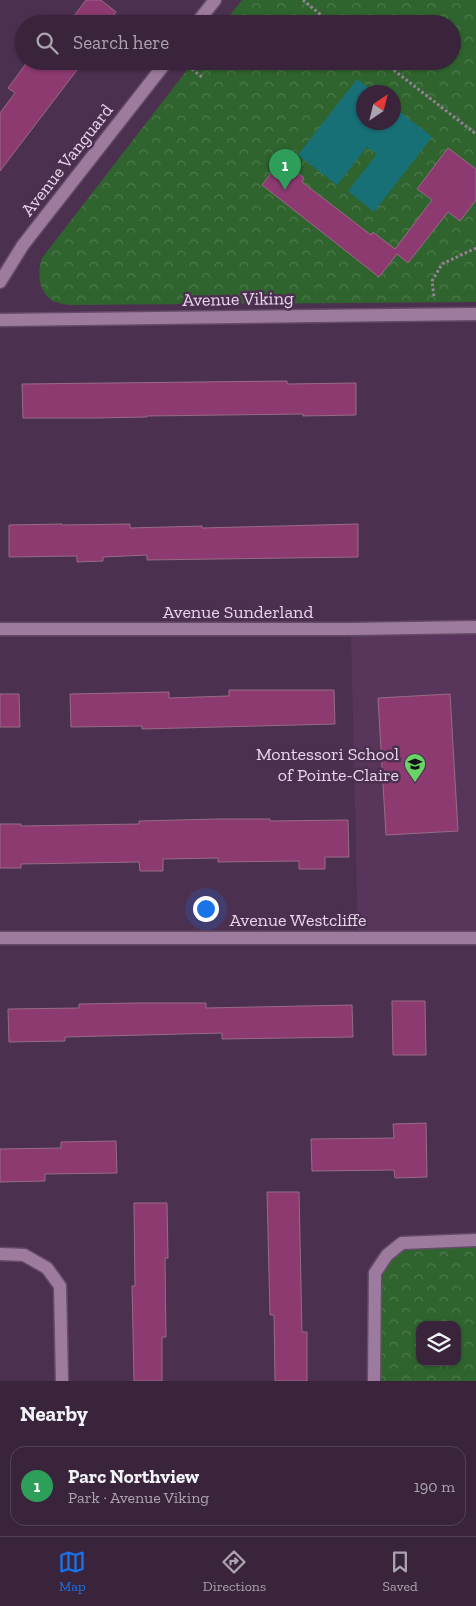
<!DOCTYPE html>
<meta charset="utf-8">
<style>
body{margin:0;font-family:"Zilla Slab",serif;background:#443047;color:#f1f3f6}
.controls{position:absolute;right:15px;bottom:15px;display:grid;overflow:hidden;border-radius:10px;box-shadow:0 1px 4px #0004}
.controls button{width:45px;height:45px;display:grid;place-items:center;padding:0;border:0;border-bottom:1px solid #534156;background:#39243c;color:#f1f3f6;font:25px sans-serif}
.compass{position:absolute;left:356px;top:85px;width:45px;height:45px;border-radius:50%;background:#39243c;box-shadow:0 1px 4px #0004;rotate:35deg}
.you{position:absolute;left:205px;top:908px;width:18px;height:18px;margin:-12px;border:4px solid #fff;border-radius:50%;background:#1a73e8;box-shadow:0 0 0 8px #1a73e833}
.badge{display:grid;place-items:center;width:32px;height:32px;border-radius:50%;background:#1a73e8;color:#fff;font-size:16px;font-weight:700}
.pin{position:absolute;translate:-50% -41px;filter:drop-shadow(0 1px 2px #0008)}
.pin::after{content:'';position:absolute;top:26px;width:18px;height:15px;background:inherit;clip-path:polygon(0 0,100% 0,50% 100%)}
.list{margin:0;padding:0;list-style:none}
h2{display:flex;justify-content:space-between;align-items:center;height:65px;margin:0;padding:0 20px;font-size:21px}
h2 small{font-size:16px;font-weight:400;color:#aba4af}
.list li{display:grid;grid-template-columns:32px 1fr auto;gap:15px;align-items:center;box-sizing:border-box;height:80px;margin:0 10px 10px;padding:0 10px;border:1px solid #534156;border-radius:15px}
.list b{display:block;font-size:19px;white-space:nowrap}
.list p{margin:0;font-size:16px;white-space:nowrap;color:#aba4af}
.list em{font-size:16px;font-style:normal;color:#aba4af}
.icon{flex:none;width:28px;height:28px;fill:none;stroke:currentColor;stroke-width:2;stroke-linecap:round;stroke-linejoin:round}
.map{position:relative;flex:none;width:476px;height:1381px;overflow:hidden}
.search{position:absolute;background:#39243c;box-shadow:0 1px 4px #0004;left:15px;right:15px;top:15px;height:55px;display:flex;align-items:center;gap:12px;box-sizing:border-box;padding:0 18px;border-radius:28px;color:#aba4af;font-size:19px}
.sheet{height:155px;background:#39243c}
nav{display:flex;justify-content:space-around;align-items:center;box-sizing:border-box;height:70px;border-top:1px solid #534156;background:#39243c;font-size:14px;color:#aba4af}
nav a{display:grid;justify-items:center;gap:2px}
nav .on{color:#1a73e8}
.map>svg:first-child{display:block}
.built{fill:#58365c}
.park{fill:url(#park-crowns);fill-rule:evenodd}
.water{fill:#187077}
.building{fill:#8d3a71;stroke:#976c85}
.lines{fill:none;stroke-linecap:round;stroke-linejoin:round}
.street-casing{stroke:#644c68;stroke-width:15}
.path{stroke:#98819b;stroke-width:3;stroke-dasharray:2.5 2.5;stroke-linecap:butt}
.street{stroke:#9c7b9f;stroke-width:12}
.labels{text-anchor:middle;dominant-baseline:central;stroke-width:5;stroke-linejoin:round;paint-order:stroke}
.street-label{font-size:18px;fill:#e8d6ea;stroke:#4c3050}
.poi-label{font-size:18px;fill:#e8d6ea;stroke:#4c3050;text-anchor:end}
</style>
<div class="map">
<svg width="476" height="1381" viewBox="0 0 476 1381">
<defs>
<pattern id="park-crowns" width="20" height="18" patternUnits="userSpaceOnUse" patternTransform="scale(1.25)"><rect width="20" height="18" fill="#30642e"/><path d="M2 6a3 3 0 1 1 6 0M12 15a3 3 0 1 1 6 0" fill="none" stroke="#4e794c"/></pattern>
</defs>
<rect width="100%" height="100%" fill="#4c3050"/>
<!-- built -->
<polygon class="built" points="476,627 476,937 358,937 351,629"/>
<!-- park -->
<g class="park">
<path d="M242,0H476V302L69,305C64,304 58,303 53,301C38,291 37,273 42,258L194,61H452V24H223ZM364,92H394V122H364Z"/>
<path d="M476,1240V1381H374L375,1273L402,1243ZM420,1325H457V1362H420Z"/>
</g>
<!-- water -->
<polygon class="water" points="357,79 374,92 364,92 364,122 394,122 394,107 432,137 374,212 348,191 377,154 367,147 337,185 298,155"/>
<!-- building -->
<g class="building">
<polygon points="86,0 101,0 116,12 107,24 68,24"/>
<polygon points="28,61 66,61 77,70 0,171 0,113 15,93 8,88"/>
<polygon points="448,148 476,169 476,200 460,221 448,212 408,263 397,254 379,277 262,185 281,160 304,178 302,182 371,235 373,232 395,249 432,200 417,189"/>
<polygon points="287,381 287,384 356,383 356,415 303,416 303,414 147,416 147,417 95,418 23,418 22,384"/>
<polygon points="62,524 62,525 130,524 130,528 202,526 202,528 358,524 358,557 147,560 147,555 103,557 103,561 77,562 77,556 9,557 9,525"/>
<polygon points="229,690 334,690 335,724 142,729 142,726 71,727 70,694 169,692 169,698 229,696"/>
<polygon points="0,694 19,694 20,727 0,727"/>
<polygon points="450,694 458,831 386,835 378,698"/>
<polygon points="217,819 270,819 270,821 348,820 349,857 325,857 325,869 299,869 299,861 218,862 218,858 163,859 163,871 140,871 139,862 21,864 21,868 0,868 0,824 21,824 21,826 139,824 139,821"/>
<polygon points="392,1001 425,1001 426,1055 393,1055"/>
<polygon points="135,1003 206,1003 206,1008 352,1005 353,1037 222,1039 222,1033 65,1037 65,1041 9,1042 8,1009 79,1008 79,1004"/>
<polygon points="426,1123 427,1177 395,1178 394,1170 312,1171 311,1139 394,1138 393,1124"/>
<polygon points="116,1141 117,1173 45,1174 45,1181 0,1182 0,1149 61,1148 61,1142"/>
<polygon points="267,1192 299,1192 302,1332 307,1332 307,1381 275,1381 274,1315 270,1315"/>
<polygon points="134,1203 167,1203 168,1258 165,1258 166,1337 162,1337 162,1381 134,1381 132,1286 135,1286"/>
</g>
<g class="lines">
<!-- street casing -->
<g class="street-casing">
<g id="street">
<polyline points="196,24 215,0"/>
<polyline points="0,282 23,245 167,61"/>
<polyline points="0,320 476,314"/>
<polyline points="0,629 351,629 476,627"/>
<polyline points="0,938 476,938"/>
<polyline points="0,1254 24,1255 47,1268 60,1286 62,1381"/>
<polyline points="374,1381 375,1273 387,1255 402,1243 476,1240"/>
</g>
</g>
<!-- path -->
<g class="path">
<polyline points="303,0 332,24"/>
<polyline points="382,61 476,134"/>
<polyline points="188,66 203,78"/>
<polyline points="434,296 432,281 442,264 476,248"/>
</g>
<!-- street -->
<use href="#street" class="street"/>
</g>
<!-- icons -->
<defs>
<g id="school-pin" transform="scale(1.125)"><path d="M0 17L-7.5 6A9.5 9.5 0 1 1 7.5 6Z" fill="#68d465" stroke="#4c3050"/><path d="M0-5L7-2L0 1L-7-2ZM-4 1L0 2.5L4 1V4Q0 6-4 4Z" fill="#111"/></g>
</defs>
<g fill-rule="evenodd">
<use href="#school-pin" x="415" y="764"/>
</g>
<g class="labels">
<!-- street labels -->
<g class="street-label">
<text transform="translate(67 160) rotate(-52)">Avenue Vanguard</text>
<text transform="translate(238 299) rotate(-1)">Avenue Viking</text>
<text x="238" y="612">Avenue Sunderland</text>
<text x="298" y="920">Avenue Westcliffe</text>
</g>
<!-- poi labels -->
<g class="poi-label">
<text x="399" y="754">Montessori School<tspan x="399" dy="21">of Pointe-Claire</tspan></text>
</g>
</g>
</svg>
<div class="controls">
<button><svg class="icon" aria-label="layers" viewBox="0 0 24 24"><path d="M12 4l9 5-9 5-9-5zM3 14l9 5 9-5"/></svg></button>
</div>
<svg class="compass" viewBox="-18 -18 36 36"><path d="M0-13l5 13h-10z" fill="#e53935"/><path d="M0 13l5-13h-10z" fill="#aba4af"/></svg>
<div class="you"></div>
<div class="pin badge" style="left:285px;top:190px;background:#2e9e5b">1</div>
<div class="search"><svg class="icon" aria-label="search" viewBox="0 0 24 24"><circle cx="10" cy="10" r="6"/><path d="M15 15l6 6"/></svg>Search here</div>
</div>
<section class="sheet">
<h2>Nearby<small></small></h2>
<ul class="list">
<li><span class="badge" style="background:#2e9e5b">1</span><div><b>Parc Northview</b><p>Park · Avenue Viking</p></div><em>190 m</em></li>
</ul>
</section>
<nav>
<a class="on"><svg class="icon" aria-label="map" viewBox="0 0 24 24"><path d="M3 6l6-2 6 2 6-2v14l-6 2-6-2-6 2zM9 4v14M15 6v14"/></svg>Map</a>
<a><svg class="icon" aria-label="directions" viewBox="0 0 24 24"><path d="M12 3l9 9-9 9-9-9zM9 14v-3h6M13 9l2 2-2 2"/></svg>Directions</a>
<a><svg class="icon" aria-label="saved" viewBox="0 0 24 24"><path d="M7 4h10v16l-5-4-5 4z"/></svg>Saved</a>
</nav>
